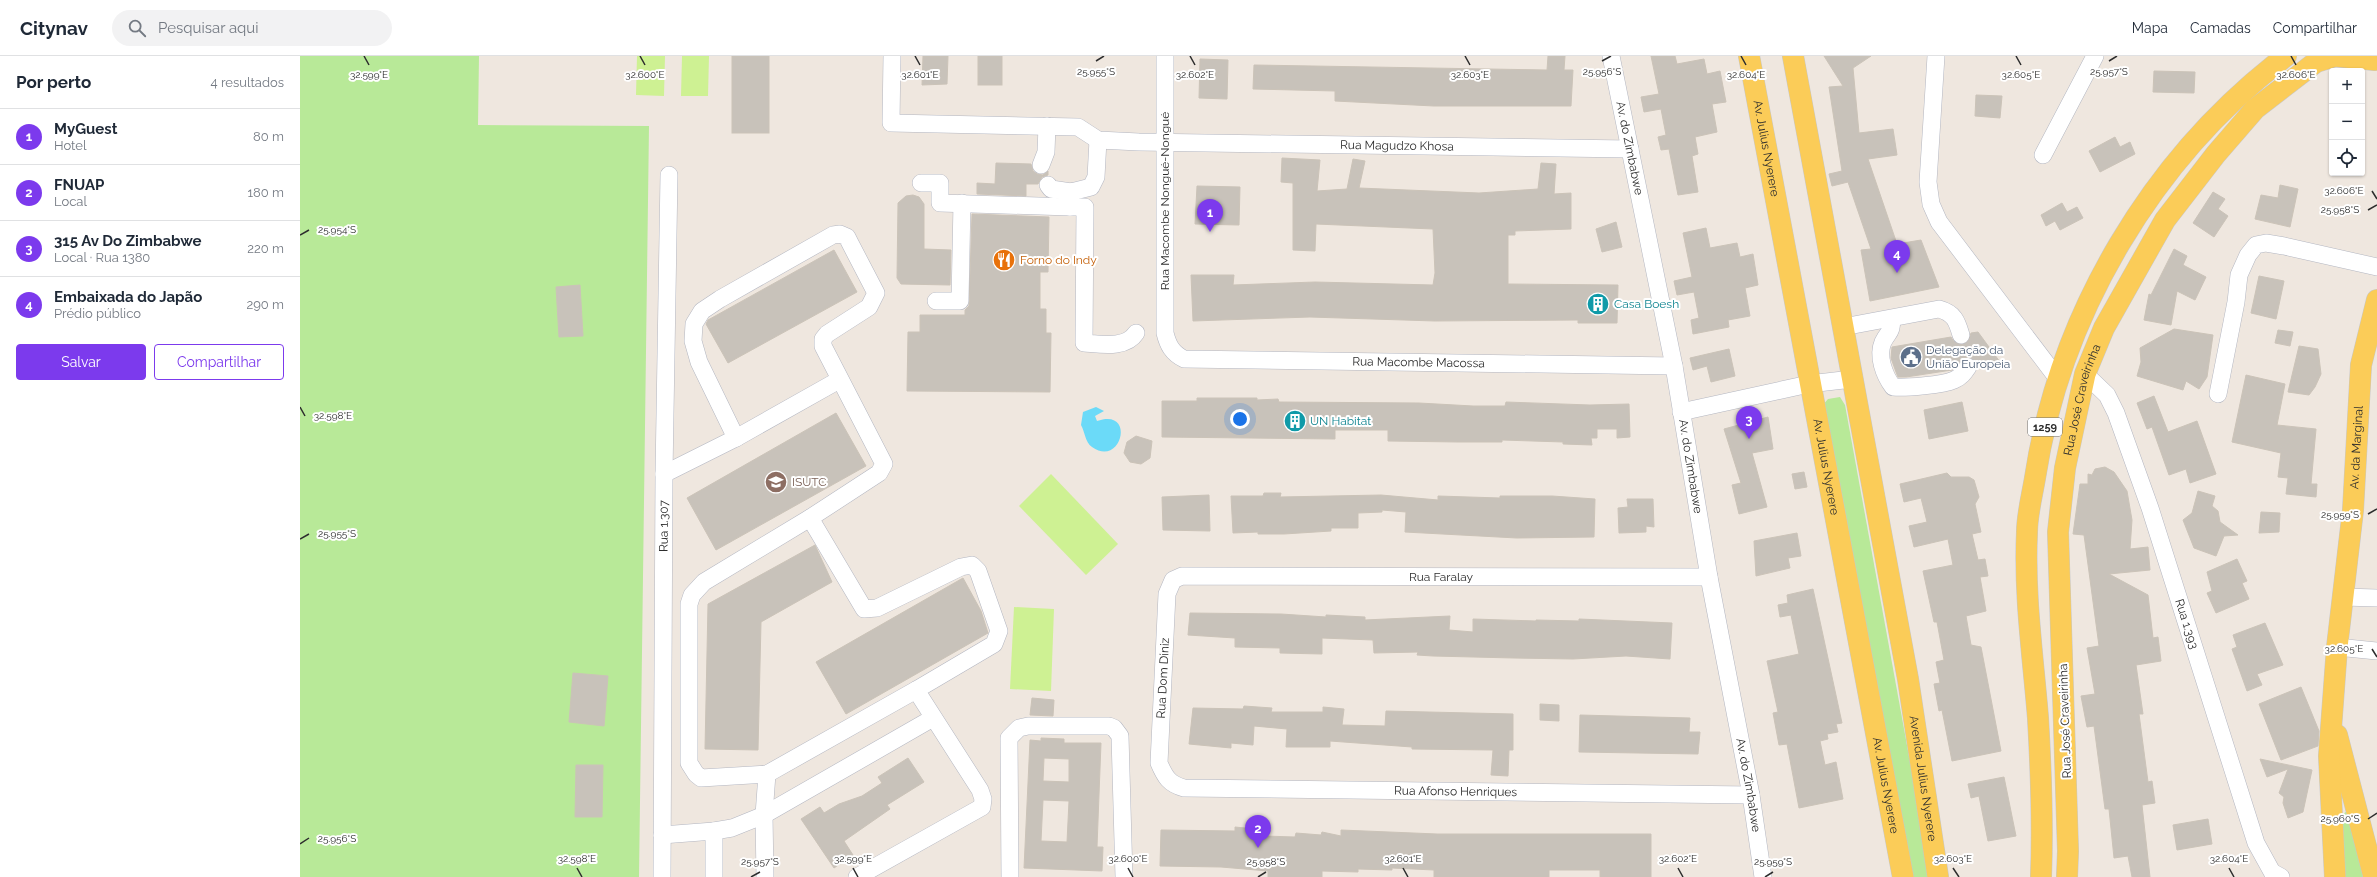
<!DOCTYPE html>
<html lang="pt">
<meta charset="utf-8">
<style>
body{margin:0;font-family:Raleway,sans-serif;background:#f2f2f3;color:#1f2937}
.controls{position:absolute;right:12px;top:12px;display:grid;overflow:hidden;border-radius:4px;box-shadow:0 1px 3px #0004}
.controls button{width:36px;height:36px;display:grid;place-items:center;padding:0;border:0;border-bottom:1px solid #e0e1e3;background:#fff;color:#1f2937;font:20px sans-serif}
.you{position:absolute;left:940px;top:363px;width:14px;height:14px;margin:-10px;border:3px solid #fff;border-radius:50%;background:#1a73e8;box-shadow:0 0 0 6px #1a73e833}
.badge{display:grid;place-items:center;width:26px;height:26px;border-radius:50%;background:#7c3aed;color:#fff;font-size:13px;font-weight:700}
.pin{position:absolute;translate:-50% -33px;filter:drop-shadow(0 1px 2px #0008)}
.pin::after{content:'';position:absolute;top:21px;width:14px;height:12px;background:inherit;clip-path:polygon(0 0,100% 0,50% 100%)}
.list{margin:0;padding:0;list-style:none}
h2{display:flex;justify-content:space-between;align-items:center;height:52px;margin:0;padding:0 16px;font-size:17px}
h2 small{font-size:13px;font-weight:400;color:#747a83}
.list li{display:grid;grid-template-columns:26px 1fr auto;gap:12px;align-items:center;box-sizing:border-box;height:56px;padding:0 16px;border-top:1px solid #e0e1e3}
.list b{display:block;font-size:15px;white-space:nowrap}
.list p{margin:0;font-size:13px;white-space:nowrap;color:#747a83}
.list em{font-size:13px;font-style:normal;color:#747a83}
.actions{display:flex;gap:8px;padding:12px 16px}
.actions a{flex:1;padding:9px 0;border:1px solid #7c3aed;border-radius:4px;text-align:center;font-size:14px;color:#7c3aed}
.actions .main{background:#7c3aed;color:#fff}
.icon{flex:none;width:22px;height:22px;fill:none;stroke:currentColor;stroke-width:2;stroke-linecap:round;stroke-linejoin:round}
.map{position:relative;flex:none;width:2077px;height:821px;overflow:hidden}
header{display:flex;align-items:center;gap:24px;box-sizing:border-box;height:56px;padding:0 20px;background:#fff;border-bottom:1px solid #e0e1e3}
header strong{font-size:19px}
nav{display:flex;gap:22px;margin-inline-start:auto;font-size:14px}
.search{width:280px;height:36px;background:#f2f2f3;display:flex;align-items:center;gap:10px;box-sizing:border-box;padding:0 14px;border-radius:22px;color:#747a83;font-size:15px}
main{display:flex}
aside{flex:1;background:#fff}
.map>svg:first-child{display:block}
.green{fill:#b8e998}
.pitch{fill:#cef193}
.water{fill:#6bdaf8}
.building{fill:#c8c2ba;stroke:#cbc3b8;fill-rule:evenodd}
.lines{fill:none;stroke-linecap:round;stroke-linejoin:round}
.minor-tunnel{stroke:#c8c2bb;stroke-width:17;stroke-dasharray:17 8;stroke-linecap:butt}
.minor-casing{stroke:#b3b6c1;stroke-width:18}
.major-casing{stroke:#c8c8c8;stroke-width:22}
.minor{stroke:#fff;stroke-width:17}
.major{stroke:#fbcc58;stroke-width:21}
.ticks{fill:none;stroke:#2d2d2d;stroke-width:1.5}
.labels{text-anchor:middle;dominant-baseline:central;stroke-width:4;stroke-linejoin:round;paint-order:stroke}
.shield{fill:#fff;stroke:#6c6c6c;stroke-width:1}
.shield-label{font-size:11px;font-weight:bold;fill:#2d2d2d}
.street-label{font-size:12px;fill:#2d2d2d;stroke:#fff}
.food-label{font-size:12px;fill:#c56008;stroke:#fff;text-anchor:start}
.culture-label{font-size:12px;fill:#0d838f;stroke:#fff;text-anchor:start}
.service-label{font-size:12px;fill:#4e5e75;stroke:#fff;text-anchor:start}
.education-label{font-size:12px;fill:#785e54;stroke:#fff;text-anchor:start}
.ticks-label{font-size:10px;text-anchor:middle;fill:#2d2d2d;stroke:#fff;stroke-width:4;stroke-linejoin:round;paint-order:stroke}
</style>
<header>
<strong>Citynav</strong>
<div class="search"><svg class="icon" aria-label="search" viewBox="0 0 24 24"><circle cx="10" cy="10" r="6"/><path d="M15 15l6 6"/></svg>Pesquisar aqui</div>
<nav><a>Mapa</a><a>Camadas</a><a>Compartilhar</a></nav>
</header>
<main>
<aside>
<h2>Por perto<small>4 resultados</small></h2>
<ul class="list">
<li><span class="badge">1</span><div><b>MyGuest</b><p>Hotel</p></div><em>80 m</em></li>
<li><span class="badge">2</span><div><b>FNUAP</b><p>Local</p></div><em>180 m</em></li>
<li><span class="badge">3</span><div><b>315 Av Do Zimbabwe</b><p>Local · Rua 1380</p></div><em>220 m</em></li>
<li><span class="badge">4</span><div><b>Embaixada do Japão</b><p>Prédio público</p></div><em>290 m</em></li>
</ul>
<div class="actions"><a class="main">Salvar</a><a>Compartilhar</a></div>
</aside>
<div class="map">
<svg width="2077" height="821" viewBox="0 0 2077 821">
<rect width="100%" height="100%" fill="#efe7df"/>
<!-- green -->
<g class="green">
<polygon points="0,0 179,0 178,69 349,70 339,821 0,821"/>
<polygon points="1540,341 1545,349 1631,821 1612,821 1522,350 1528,343"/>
<polygon points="2047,755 2049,758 2063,821 2044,821 2042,759"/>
</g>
<!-- pitch -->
<g class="pitch">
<polygon points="337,0 365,0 364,40 336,39"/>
<polygon points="382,0 409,0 408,40 381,40"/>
<polygon points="751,418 818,488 786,519 719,450"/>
<polygon points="714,551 754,553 751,635 710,633"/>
</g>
<!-- water -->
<path class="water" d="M796,351L804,355L795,360L797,365C836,351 822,412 792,391C785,386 785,376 781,369L783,356Z"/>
<!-- building -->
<g class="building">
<rect x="432" y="0" width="37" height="77"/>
<polygon points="623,0 648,0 647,28 622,29"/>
<rect x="678" y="0" width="24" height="29"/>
<polygon points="1248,0 1265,0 1264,14 1273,14 1271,50 1134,50 1035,45 1035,35 953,33 954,9 1247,14"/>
<polygon points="1351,0 1375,0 1377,8 1404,3 1407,18 1420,15 1426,46 1412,48 1417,76 1395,81 1398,98 1392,100 1398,136 1378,139 1369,93 1361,94 1358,81 1366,79 1361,53 1344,56 1341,41 1359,38"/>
<polygon points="1524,0 1571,0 1553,12 1559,77 1593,73 1597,99 1568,103 1597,188 1621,184 1639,231 1570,245 1561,194 1571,193 1548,126 1532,130 1529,118 1542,115 1529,31 1543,30"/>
<polygon points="900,3 928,4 927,43 899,42"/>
<polygon points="1854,15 1895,16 1894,37 1853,36"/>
<polygon points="1676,39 1702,40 1700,62 1675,60"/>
<polygon points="1815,81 1820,91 1830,86 1835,98 1800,116 1789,95"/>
<polygon points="982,102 1020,104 1017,135 1047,133 1053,103 1065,105 1059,132 1179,137 1238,133 1241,107 1256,108 1254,138 1271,137 1271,173 1215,175 1215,179 1208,179 1208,228 1318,229 1317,267 1278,267 1278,264 1135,265 1010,261 893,265 891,219 934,219 933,229 1015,226 1133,229 1135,217 1133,173 1016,168 1015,195 993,194 993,127 981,126"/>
<polygon points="696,107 731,108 733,115 737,118 743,119 748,115 748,119 742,121 738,128 726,128 726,140 677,138 677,127 695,128"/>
<polygon points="1980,129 1998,133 1990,171 1955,163 1961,139 1978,142"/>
<polygon points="897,130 940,131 939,169 895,168"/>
<polygon points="1913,136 1925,143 1918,153 1928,160 1914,181 1893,167"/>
<polygon points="613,139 619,141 624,148 624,193 651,194 650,229 601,228 597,222 598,147 606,140"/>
<polygon points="1762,147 1767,156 1777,151 1783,162 1760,174 1755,165 1746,170 1741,159"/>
<polygon points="672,158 749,161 748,216 740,216 740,253 746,253 746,277 751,277 750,336 607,335 608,276 620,276 620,259 665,259 665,254 669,250"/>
<polygon points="1316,166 1322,191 1302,196 1296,173"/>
<polygon points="1406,172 1410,192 1437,187 1440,201 1453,198 1458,229 1445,232 1450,260 1428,264 1429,271 1393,278 1391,264 1399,262 1394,236 1377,239 1374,225 1392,221 1383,177"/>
<polygon points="1874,193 1887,200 1883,209 1906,221 1895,244 1877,235 1871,269 1844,264 1849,238 1851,239"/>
<polygon points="534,194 557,236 428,307 406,268 408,264"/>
<polygon points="1959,220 1984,225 1976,263 1951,257"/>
<polygon points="280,229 283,280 259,281 256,231"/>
<polygon points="1874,273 1913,279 1907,321 1899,333 1886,325 1883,334 1837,320 1841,306 1840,292"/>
<polygon points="1978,274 1993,276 1990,290 1975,287"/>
<polygon points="1678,276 1700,306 1678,310 1674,303 1668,301 1663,302 1652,314 1606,321 1598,321 1596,316 1591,302 1592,291 1651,281 1654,286 1663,289 1668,286 1671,277"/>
<polygon points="1999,290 2018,293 2021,318 2015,331 2009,339 1988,336"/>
<polygon points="1429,293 1435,320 1411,326 1407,310 1393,314 1390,302"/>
<polygon points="1946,319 1985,328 1977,369 2016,373 2011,428 2017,428 2016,441 1986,438 1988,422 1978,421 1981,397 1932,386"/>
<polygon points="1854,340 1868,376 1897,365 1916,418 1890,427 1886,413 1869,419 1852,371 1847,373 1837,347"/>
<polygon points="897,342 957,342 957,344 978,343 979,346 1119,347 1173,350 1205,350 1206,346 1290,349 1329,348 1330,381 1317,382 1317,373 1297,373 1297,382 1291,382 1292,389 1263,388 1263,386 1202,384 1202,386 1158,386 1088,385 1088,374 1035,374 1035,383 862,381 862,345 897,345"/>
<polygon points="1662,346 1668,375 1629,383 1624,354"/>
<polygon points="536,357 566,410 416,494 387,442"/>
<polygon points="1468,361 1473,393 1452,397 1467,451 1439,458 1432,429 1441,427 1424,373"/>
<polygon points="836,380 852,385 850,402 841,408 830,406 824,397 827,386"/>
<polygon points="1805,411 1814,416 1827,435 1832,464 1830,493 1848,491 1850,514 1809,518 1848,539 1853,582 1858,581 1861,605 1836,609 1843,658 1839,658 1848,726 1852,725 1855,747 1842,749 1850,821 1832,821 1828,800 1814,802 1809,753 1805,753 1794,670 1787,671 1781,640 1795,638 1787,592 1799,590 1784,479 1773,478 1780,428 1788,428 1788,418 1792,419 1795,413"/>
<polygon points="1504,416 1507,431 1495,433 1492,418"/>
<polygon points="1647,417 1651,421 1669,421 1674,424 1679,441 1675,448 1681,476 1672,478 1678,504 1685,503 1688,520 1680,521 1686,555 1666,560 1671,589 1681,591 1701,695 1652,705 1642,654 1639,655 1634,628 1640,627 1636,606 1644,604 1637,566 1634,566 1623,515 1653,509 1648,483 1614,491 1609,470 1627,466 1621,442 1604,446 1600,428"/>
<polygon points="1898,435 1915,440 1912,450 1918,455 1920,466 1938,479 1924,480 1916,500 1894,492 1883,464 1892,457"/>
<polygon points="964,437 981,437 980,441 1081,439 1138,444 1138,440 1200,442 1200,440 1252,440 1295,443 1294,481 1217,482 1105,476 1106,456 1082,454 1082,456 1058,457 1058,472 1031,472 1031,475 984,478 958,478 958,476 933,477 931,440 963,440"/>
<polygon points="909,439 910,475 863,474 862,441"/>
<polygon points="1327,443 1353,443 1354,471 1346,470 1346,476 1319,477 1318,452 1328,451"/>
<polygon points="1961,456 1980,457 1979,476 1959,477"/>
<polygon points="1497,477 1501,500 1488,502 1490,512 1456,520 1454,485"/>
<polygon points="515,489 532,526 461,566 458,694 405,693 408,548"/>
<polygon points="1937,503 1947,525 1942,527 1949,543 1916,557 1907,537 1912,535 1907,516"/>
<polygon points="663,522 681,555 688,577 546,658 516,606"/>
<polygon points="1513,533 1542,667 1536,668 1538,676 1527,678 1528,683 1520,685 1525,709 1536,706 1543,743 1499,752 1487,688 1479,689 1473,657 1478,656 1467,605 1499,598 1491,559 1480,561 1478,549 1488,547 1487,539"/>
<polygon points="890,557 981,558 1026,561 1026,559 1065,561 1065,564 1150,560 1149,574 1173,576 1173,563 1236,565 1236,564 1279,565 1279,563 1372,567 1370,603 1326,600 1273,603 1214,602 1133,600 1117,599 1118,596 1074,597 1073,584 1022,582 1022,598 980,597 980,592 935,591 935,582 888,579"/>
<polygon points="1965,567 1983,609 1957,618 1962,629 1947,635 1932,593 1937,591 1933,579"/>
<polygon points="273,617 308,620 304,670 269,666"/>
<polygon points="2001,631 2019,675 2018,690 1981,704 1959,648"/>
<polygon points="732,642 754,644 753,660 730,659"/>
<polygon points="1240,648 1259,649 1259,665 1240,664"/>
<polygon points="944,650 972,652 971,656 1023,656 1023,651 1044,653 1042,669 1085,670 1086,655 1213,658 1213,694 1209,694 1208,720 1191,719 1193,694 1112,693 1112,691 1030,685 1030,691 986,691 987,673 954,670 953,689 931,687 931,692 889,688 893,652 943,653"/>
<polygon points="1280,659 1390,662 1389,676 1400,676 1398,698 1279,696"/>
<path d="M741,682L764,683V687H801L797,791H803L802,815L724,812L730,684L741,685ZM744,702L769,703V726L743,725ZM743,744L769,745L767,786L741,785Z"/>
<polygon points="608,702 624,726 587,749 590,753 544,785 553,799 534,812 501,763 520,751 524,757 539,748 562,740 582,727 578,721"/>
<polygon points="1960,703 2012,714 2003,756 1988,762 1983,747 1984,741 1979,737 1988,713 1967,721"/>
<polygon points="276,709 303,709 302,761 275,761"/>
<polygon points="1704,721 1716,780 1688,785 1679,740 1671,742 1668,728"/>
<polygon points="1908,763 1912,788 1877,794 1873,769"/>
<polygon points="935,771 964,774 964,780 995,781 996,777 1021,779 1022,776 1041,780 1041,774 1137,778 1351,778 1351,821 1300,821 1300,814 1249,814 1249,821 1134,821 1134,814 1092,812 1092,814 1058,813 1058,816 1022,815 1022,821 968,821 968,815 921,811 860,810 861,774 935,775"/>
</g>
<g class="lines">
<!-- minor-tunnel -->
<polyline class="minor-tunnel" points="1661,279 1668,311"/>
<!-- minor casing -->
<g class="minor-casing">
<g id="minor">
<path id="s1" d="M592,0L591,67L778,71L798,84L839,86L1330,93"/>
<path id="s2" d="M865,0V277C868,289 872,297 884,303L1374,310"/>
<path id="s3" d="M1311,0L1374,310L1409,521L1451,739L1463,821"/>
<polyline points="1636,0 1628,126 1631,148 1639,166 1758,323"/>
<polyline points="1743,99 1795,0"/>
<polyline points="741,109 746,96 747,70"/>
<polyline points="621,127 640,127 640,147 770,151"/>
<polyline points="748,129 751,133 771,136 791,131 796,121 798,84"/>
<path d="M771,136L770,151H785L784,287C800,288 826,293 836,277"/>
<polyline points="636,245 660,245 662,147"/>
<path d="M1592,263C1591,279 1589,274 1583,286C1577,300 1584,319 1593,331C1606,332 1643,329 1654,324C1661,321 1664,317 1668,311"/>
<path d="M1543,271L1639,253C1654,257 1657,265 1661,279"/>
<path id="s4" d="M1785,318L1807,339L1816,357L1850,452L1956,787L1972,816L1981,821"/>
<polyline points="1918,338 1936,246 1939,219 1948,199 1956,189 1966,187 1984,190 2077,211"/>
<polyline points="1381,356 1509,328 1552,323"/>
<polyline points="436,382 399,306 393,285 394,268 402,255 420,243 533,179 540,178 547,181 550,187 576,237 569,251 527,278 523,283 523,290 584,408 579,417 510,462 564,553 577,552 661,511 672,509 678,515 699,575 694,588 616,634 680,734 683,743 682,751 557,821"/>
<polyline points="364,418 436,382 539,324"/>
<polyline points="510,462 404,526 392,539 389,548 389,707 396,718 401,722 467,718 616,634"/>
<path id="s5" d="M1409,521L882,520L873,524L867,538L859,707C865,721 869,728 884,732L1451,739"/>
<polyline points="2043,541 2077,542"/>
<polyline points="2037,591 2077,595"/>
<polyline points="362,779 414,775"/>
<path id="s6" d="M362,821L364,418L369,119"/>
<polyline points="414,821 414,775 432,772 464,759 633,662"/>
<polyline points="465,821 464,759 467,718"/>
<polyline points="710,821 709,682 719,672 728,670 809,670 814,672 820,680 824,821"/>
</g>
</g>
<!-- major casing -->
<g class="major-casing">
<g id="major">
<path id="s7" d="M1449,0L1603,821"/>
<path id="s8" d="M1493,0L1608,623L1638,821"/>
<polyline points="2037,679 2074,821"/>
<path d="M1741,821C1743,769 1741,714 1738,662C1733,600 1724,539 1727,476C1727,459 1732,440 1735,422C1760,257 1853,101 1986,0"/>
<path id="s9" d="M1767,821L1768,795L1758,476L1765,412L1785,318L1804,272L1865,164L1916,98L1955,53L2016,6L2035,0L2075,4"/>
<path id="s10" d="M2035,821L2029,700L2032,659L2037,591L2053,454L2061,309L2077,244"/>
</g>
</g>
<!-- minor -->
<use href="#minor" class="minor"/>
<!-- major -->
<use href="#major" class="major"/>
</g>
<!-- ticks -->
<path class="ticks" d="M64,0L69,9M340,0L345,9M615,0L620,9M890,0L895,9M1165,0L1170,9M1441,0L1446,9M1716,0L1721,9M1991,0L1996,9M796,5L804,0M1302,5L1311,0M1809,5L1817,0M2072,135L2077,143M2068,154L2077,149M0,179L9,174M0,351L5,360M2068,458L2077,453M0,483L9,478M2072,593L2077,601M2068,763L2077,757M0,788L9,782M277,812L282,821M553,812L558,821M828,812L833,821M1103,812L1108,821M1378,812L1383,821M1653,812L1659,821M1929,812L1934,821M451,821L460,816M958,821L966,816M1465,821L1473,816"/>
<!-- icons -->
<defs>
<g id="restaurant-disc" transform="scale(1.15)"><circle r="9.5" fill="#e8710a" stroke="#fff"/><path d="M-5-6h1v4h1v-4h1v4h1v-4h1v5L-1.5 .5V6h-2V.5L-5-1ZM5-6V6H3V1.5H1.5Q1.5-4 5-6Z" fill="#fff"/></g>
<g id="building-disc" transform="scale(1.15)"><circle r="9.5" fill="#0f9aa8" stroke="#fff"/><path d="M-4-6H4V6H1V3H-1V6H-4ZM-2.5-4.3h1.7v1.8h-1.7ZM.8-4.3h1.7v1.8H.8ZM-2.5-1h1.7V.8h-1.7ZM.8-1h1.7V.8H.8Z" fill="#fff"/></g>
<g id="civic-disc" transform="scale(1.15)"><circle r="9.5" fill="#5c6f8a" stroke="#fff"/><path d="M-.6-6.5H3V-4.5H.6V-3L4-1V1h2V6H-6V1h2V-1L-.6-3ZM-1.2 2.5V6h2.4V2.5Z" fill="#fff"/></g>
<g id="university-disc" transform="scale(1.15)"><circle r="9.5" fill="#8d6e63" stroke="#fff"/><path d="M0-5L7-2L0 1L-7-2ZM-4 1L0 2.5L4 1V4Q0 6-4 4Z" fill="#fff"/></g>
</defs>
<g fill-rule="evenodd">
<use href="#restaurant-disc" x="704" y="204"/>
<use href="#building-disc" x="1298" y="248"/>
<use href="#civic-disc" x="1611" y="301"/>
<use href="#building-disc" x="995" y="365"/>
<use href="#university-disc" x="476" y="426"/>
</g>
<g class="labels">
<!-- shield labels -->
<rect class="shield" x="1728" y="362" width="34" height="18" rx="3"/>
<g class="shield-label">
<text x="1745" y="371">1259</text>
</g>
<!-- street labels -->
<g class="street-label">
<text stroke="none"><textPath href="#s1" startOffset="577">Rua Magudzo Khosa</textPath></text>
<text stroke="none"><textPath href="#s3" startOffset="94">Av. do Zimbabwe</textPath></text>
<text stroke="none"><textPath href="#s7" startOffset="94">Av. Julius Nyerere</textPath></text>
<text transform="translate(865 145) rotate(-90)">Rua Macombe Nongué-Nongué</text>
<text stroke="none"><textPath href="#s2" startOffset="545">Rua Macombe Macossa</textPath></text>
<text stroke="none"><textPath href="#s9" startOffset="480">Rua José Craveirinha</textPath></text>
<text stroke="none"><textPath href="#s10" startOffset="431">Av. da Marginal</textPath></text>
<text stroke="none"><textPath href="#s3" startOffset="418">Av. do Zimbabwe</textPath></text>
<text stroke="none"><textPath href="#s7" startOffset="418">Av. Julius Nyerere</textPath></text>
<text stroke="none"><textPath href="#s6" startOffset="351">Rua 1.307</textPath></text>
<text x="1141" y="521">Rua Faralay</text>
<text stroke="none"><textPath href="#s4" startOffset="273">Rua 1.393</textPath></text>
<text transform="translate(863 622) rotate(-87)">Rua Dom Diniz</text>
<text transform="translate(1765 665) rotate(-92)">Rua José Craveirinha</text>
<text stroke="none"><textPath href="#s8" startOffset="734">Avenida Julius Nyerere</textPath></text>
<text stroke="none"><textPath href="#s3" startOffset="742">Av. do Zimbabwe</textPath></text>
<text stroke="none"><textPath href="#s7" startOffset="742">Av. Julius Nyerere</textPath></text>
<text stroke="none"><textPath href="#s5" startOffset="1030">Rua Afonso Henriques</textPath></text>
</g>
<!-- food labels -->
<g class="food-label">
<text x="720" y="204">Forno do Indy</text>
</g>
<!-- culture labels -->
<g class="culture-label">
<text x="1314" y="248">Casa Boesh</text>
<text x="1010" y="365">UN Habitat</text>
</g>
<!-- service labels -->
<g class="service-label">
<text x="1626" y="294">Delegação da<tspan x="1626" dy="14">União Europeia</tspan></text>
</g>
<!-- education labels -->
<g class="education-label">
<text x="492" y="426">ISUTC</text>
</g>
</g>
<g class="ticks-label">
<text x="796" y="19">25.955°S</text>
<text x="1302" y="19">25.956°S</text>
<text x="1809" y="19">25.957°S</text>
<text x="69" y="22">32.599°E</text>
<text x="345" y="22">32.600°E</text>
<text x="620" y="22">32.601°E</text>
<text x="895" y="22">32.602°E</text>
<text x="1170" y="22">32.603°E</text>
<text x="1446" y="22">32.604°E</text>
<text x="1721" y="22">32.605°E</text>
<text x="1996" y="22">32.606°E</text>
<text x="2044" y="138">32.606°E</text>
<text x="2040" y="157">25.958°S</text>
<text x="37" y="177">25.954°S</text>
<text x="33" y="363">32.598°E</text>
<text x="2040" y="462">25.959°S</text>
<text x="37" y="481">25.955°S</text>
<text x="2044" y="596">32.605°E</text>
<text x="2040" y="766">25.960°S</text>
<text x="37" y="786">25.956°S</text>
<text x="277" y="806">32.598°E</text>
<text x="553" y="806">32.599°E</text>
<text x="828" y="806">32.600°E</text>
<text x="1103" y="806">32.601°E</text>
<text x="1378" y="806">32.602°E</text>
<text x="1653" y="806">32.603°E</text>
<text x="1929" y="806">32.604°E</text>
<text x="460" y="809">25.957°S</text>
<text x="966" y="809">25.958°S</text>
<text x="1473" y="809">25.959°S</text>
</g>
</svg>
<div class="controls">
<button>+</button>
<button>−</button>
<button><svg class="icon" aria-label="locate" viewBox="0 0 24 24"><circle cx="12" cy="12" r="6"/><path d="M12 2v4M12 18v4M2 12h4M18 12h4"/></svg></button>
</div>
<div class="you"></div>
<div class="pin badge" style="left:910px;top:176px">1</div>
<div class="pin badge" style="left:958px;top:792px">2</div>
<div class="pin badge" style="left:1449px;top:383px">3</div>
<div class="pin badge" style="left:1597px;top:217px">4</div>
</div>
</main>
